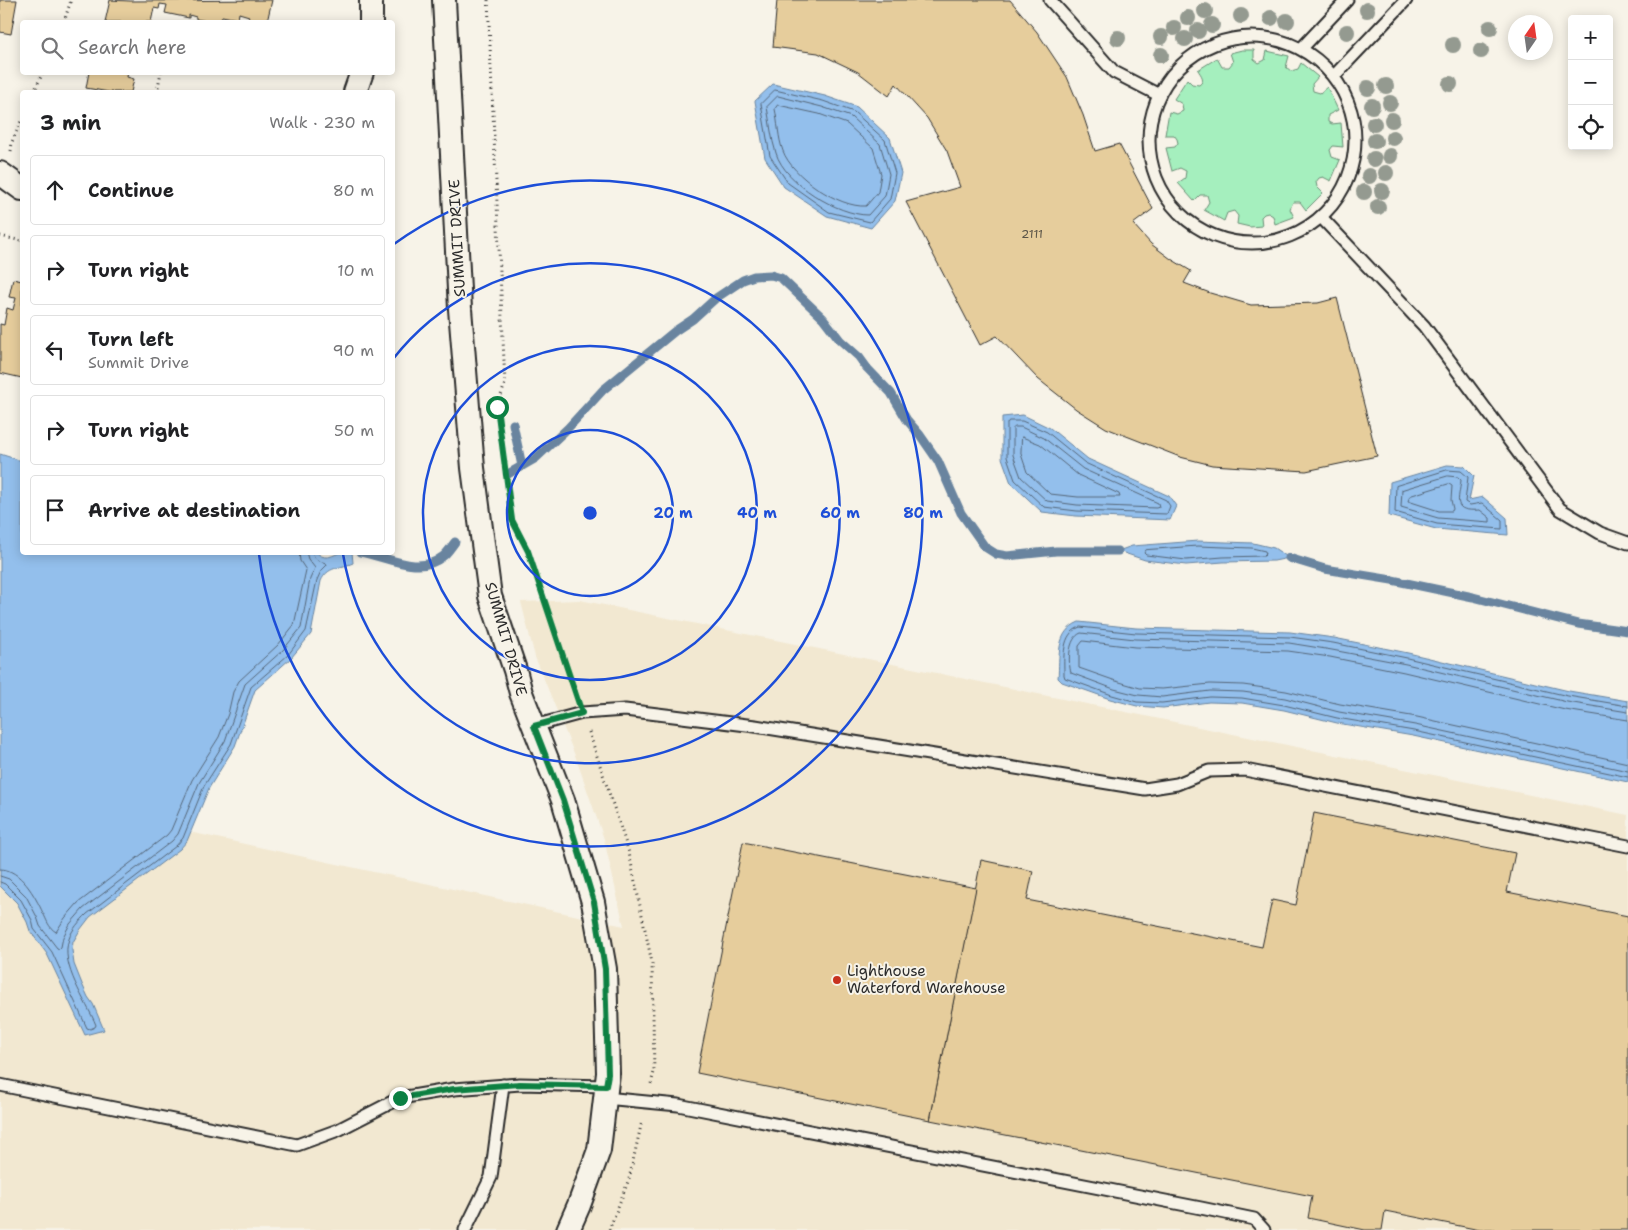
<!DOCTYPE html>
<meta charset="utf-8">
<style>
body{margin:0;font-family:"Shantell Sans",sans-serif;background:#f6f6f6;color:#202124}
.controls{position:absolute;right:15px;top:15px;display:grid;overflow:hidden;border-radius:5px;box-shadow:0 2px 12px #0003}
.controls button{width:45px;height:45px;display:grid;place-items:center;padding:0;border:0;border-bottom:1px solid #e0e0e0;background:#fff;color:#202124;font:25px sans-serif}
.compass{position:absolute;left:1508px;top:15px;width:45px;height:45px;border-radius:50%;background:#fff;box-shadow:0 2px 12px #0003;rotate:13deg}
.stop{position:absolute;width:15px;height:15px;margin:-11px;border:4px solid #0b8043;border-radius:50%;background:#fff}
.stop.end{background:#0b8043;border-color:#fff;box-shadow:0 1px 5px #0008}
.list{margin:0;padding:0;list-style:none}
h2{display:flex;justify-content:space-between;align-items:center;height:65px;margin:0;padding:0 20px;font-size:21px}
h2 small{font-size:16px;font-weight:400;color:#757577}
.list li{display:grid;grid-template-columns:32px 1fr auto;gap:15px;align-items:center;box-sizing:border-box;height:70px;margin:0 10px 10px;padding:0 10px;border:1px solid #e0e0e0;border-radius:5px}
.list b{display:block;font-size:19px;white-space:nowrap}
.list p{margin:0;font-size:16px;white-space:nowrap;color:#757577}
.list em{font-size:16px;font-style:normal;color:#757577}
.icon{flex:none;width:28px;height:28px;fill:none;stroke:currentColor;stroke-width:2;stroke-linecap:round;stroke-linejoin:round}
.map{position:relative;flex:none;width:1628px;height:1230px;overflow:hidden}
.search{position:absolute;background:#fff;box-shadow:0 2px 12px #0003;left:20px;top:20px;width:375px;height:55px;display:flex;align-items:center;gap:12px;box-sizing:border-box;padding:0 18px;border-radius:5px;color:#757577;font-size:19px}
.panel{position:absolute;background:#fff;box-shadow:0 2px 12px #0003;left:20px;top:90px;width:375px;height:465px;border-radius:5px}
.map>svg:first-child{display:block}
.built{fill:#f2e8d1}
.green{fill:#a5efbe;stroke:#688d74}
.water{fill:#93bfec;stroke:#69849f}
.lines{fill:none;stroke-linecap:round;stroke-linejoin:round}
.shore{stroke:#556678;stroke-width:1}
.stream{stroke:#69849f;stroke-width:9}
.building{fill:#e6cd9c;stroke:#2b2b2b}
.lane-casing{stroke:#2b2b2b;stroke-width:15}
.street-casing{stroke:#2b2b2b;stroke-width:26}
.path{stroke:#2b2b2b;stroke-width:3;stroke-dasharray:1 4;stroke-linecap:butt}
.lane{stroke:#f7f3e8;stroke-width:11}
.street{stroke:#f7f3e8;stroke-width:22}
.tree{fill:#949a90}
.route{stroke:#0b8043;stroke-width:6}
.ring{fill:none;stroke:#1d4ed8;stroke-width:2.5}
.poi-dot{fill:#c8321e;stroke:#f7f3e8;stroke-width:2}
.labels{text-anchor:middle;dominant-baseline:central;stroke-width:4;stroke-linejoin:round;paint-order:stroke}
.number-label{font-size:12px;fill:#5a5447}
.street-label{font-size:15px;fill:#2b2b2b;stroke:#f7f3e8}
.poi-label{font-size:15px;fill:#2b2b2b;stroke:#f7f3e8;text-anchor:start}
.centre{fill:#1d4ed8;stroke:#f7f3e8;stroke-width:2.5}
.ring-label{font-size:15px;text-anchor:middle;font-weight:bold;fill:#1d4ed8;stroke:#f7f3e8;stroke-width:4;stroke-linejoin:round;paint-order:stroke}
</style>
<div class="map">
<svg width="1628" height="1230" viewBox="0 0 1628 1230">
<rect width="100%" height="100%" fill="#f7f3e8"/>
<filter id="ink" filterUnits="userSpaceOnUse"><feTurbulence type="fractalNoise" baseFrequency=".02" numOctaves="2"/><feDisplacementMap in="SourceGraphic" scale="10" xChannelSelector="R" yChannelSelector="G"/><feConvolveMatrix kernelMatrix="1 2 1 2 8 2 1 2 1" color-interpolation-filters="sRGB"/></filter>
<g filter="url(#ink)">
<!-- built -->
<polygon class="built" points="580,600 1628,815 1628,1230 0,1230 0,791 624,926 604,839 576,758 535,657 521,602"/>
<!-- green -->
<path class="green" d="M1242,50H1254V59L1259,63L1265,60L1267,51L1289,56L1286,67L1291,71L1298,69L1301,63L1318,77L1312,84L1313,91L1320,93L1327,87L1338,110L1328,115V122L1332,124L1341,123L1343,147L1333,146L1330,150L1332,157L1340,160L1331,181L1323,177L1319,178L1316,182L1317,187L1323,193L1306,210L1300,202H1293L1290,209L1294,217L1275,224L1273,216L1268,213L1264,214L1261,217L1262,226L1250,227L1237,224L1238,216L1234,211L1227,213L1224,221L1204,210L1209,202L1207,195H1200L1194,201L1178,183L1185,178L1186,171L1180,168L1172,171L1166,148L1175,147L1178,143L1177,139L1174,135H1165L1169,112L1177,114L1183,111L1182,104L1174,99L1187,79L1192,84L1199,85C1206,80 1201,75 1198,70L1217,58L1222,67H1229L1233,62L1230,53Z"/>
<!-- water -->
<g class="water">
<polygon points="773,84 825,96 857,107 890,138 901,173 895,201 871,228 827,216 784,187 765,158 755,101"/>
<polygon points="1023,415 1050,428 1088,459 1169,496 1176,506 1170,520 1076,516 1042,512 1011,483 1002,458 1002,417"/>
<path d="M0,454L22,461V552H316C324,560 330,557 339,553C342,552 348,552 352,552L353,563C339,569 328,566 321,581L311,634L291,658L255,690L235,746L209,788L187,841L180,849L90,917L80,930L73,942L72,950L74,964L82,984L88,997L93,1004L104,1030L85,1035L47,954L30,931L27,922L17,903L0,886Z"/>
<polygon points="1447,465 1464,466 1474,476 1469,500 1483,497 1507,518 1508,535 1436,529 1389,516 1390,482"/>
<polygon points="1198,541 1253,543 1274,548 1289,558 1274,561 1223,562 1186,565 1145,560 1118,551 1132,546"/>
<path d="M1079,622L1136,628L1290,632L1334,638L1408,653L1569,691L1628,701V782L1413,736L1337,723L1284,710L1242,703L1209,702L1163,708L1137,706L1110,699L1062,682L1058,678C1060,656 1055,632 1079,622Z"/>
</g>
<g class="lines">
<!-- shore -->
<g class="shore">
<polygon points="775,90 823,101 854,112 885,140 895,173 890,199 870,222 829,212 788,183 770,156 761,104"/>
<path d="M778,96L822,107L851,117L880,144L889,174L885,196L868,215C838,215 785,183 776,153C771,138 770,122 767,107Z"/>
<path d="M778,105L819,114L847,124L873,148L881,174L878,192L866,206C839,208 792,176 783,151C778,138 778,122 775,109Z"/>
<polygon points="1009,421 1022,421 1047,432 1085,463 1166,500 1170,506 1167,514 1077,511 1044,507 1015,480 1007,457 1007,424"/>
<polygon points="1015,427 1021,427 1044,438 1083,469 1158,503 1159,507 1156,508 1077,505 1047,501 1021,477 1013,455 1013,429"/>
<polygon points="1022,437 1040,444 1078,475 1119,494 1120,497 1078,497 1050,494 1027,472 1021,454"/>
<polygon points="1447,470 1461,471 1468,477 1465,502 1470,505 1482,503 1502,520 1502,529 1437,524 1395,512 1396,486"/>
<path d="M1448,476L1458,477L1461,480C1459,501 1451,512 1480,510L1490,518V522L1438,518L1401,507L1402,490Z"/>
<polygon points="1449,484 1452,486 1451,500 1453,509 1452,511 1439,511 1408,501 1410,496"/>
<polygon points="1198,546 1252,548 1265,551 1266,554 1264,556 1223,557 1186,560 1146,555 1144,553 1146,550"/>
<path d="M1628,706L1568,696L1407,658L1333,643L1290,637L1136,633L1080,627C1061,634 1064,658 1064,675L1065,678L1112,695L1137,702L1162,703L1210,697L1242,698L1284,705L1337,718L1414,731L1628,777"/>
<path d="M1628,712L1567,702L1406,664L1332,650L1289,643L1135,639L1081,633C1068,638 1068,662 1071,673L1114,689L1138,695L1162,697L1210,691L1243,692L1285,698L1339,712L1415,725L1628,771"/>
<polyline points="1628,720 1565,710 1404,672 1330,657 1288,651 1135,647 1083,641 1079,646 1079,668 1116,681 1140,688 1162,689 1210,684 1243,685 1286,691 1340,704 1417,717 1628,763"/>
<path d="M0,869C21,869 35,896 43,913C47,920 48,927 56,932L65,918L78,903L167,835L171,830L192,780L219,737L228,714L233,692L239,681L278,645L294,625L306,570L300,561L299,552"/>
<polyline points="0,876 9,879 26,896 37,917 40,926 57,948 59,949 61,947 63,937 70,924 83,909 172,841 178,834 199,783 225,741 245,684 283,650 301,628 310,579 315,568 308,559 306,552"/>
<path d="M0,882L5,884L21,900L32,920L34,929L52,952L87,1028L90,1029L95,1027L96,1025C87,1002 59,965 69,939C72,929 80,921 87,914L176,846L183,838L204,786L231,744L251,687L288,655L306,631L317,580L321,571L327,565L326,563C319,561 313,560 313,552"/>
</g>
<!-- stream -->
<g class="stream">
<polyline points="513,424 522,466"/>
<polyline points="508,474 536,458 568,428 603,390 675,331 693,319 716,298 743,280 754,276 771,275 781,278 823,318 840,340 859,357 867,368 891,393 907,420 920,435 938,461 961,513 985,547 996,554 1007,556 1056,551 1118,551"/>
<path d="M360,552C386,556 419,576 442,557C447,554 451,547 455,542"/>
<polyline points="1289,558 1325,569 1392,580 1473,597 1578,624 1628,631"/>
</g>
</g>
<!-- building -->
<g class="building">
<polygon points="0,0 17,0 11,34 0,32"/>
<polygon points="110,0 131,1 272,0 267,22 248,21 249,16 239,13 238,19 222,16 220,22 213,22 196,19 196,17 189,15 189,18 165,13 167,5 160,4 159,9 154,8 151,22 105,22"/>
<polygon points="777,0 1010,0 1037,32 1067,77 1083,115 1095,151 1119,144 1153,209 1133,224 1151,244 1171,259 1191,271 1184,283 1210,293 1251,305 1318,303 1337,298 1377,456 1306,471 1212,465 1180,457 1106,428 1076,409 1038,379 997,336 980,345 906,202 960,187 947,151 927,118 896,84 889,96 858,72 818,53 773,47"/>
<polygon points="89,72 128,72 127,77 134,79 131,92 109,92 86,88"/>
<polygon points="13,279 22,281 22,378 0,373 0,324 4,325 7,308 13,310 16,298 9,297"/>
<polygon points="1314,813 1515,853 1507,892 1628,916 1628,1230 1480,1230 1385,1211 1382,1230 1365,1230 1308,1218 1312,1196 930,1120 981,860 1033,871 1027,900 1262,947 1272,900 1296,905"/>
<polygon points="743,842 976,888 930,1120 697,1073"/>
</g>
<g class="lines">
<!-- lane casing -->
<g class="lane-casing">
<g id="lane">
<polyline points="1050,0 1114,72 1159,95"/>
<circle cx="1252" cy="140" r="103"/>
<polyline points="1301,49 1347,0"/>
<polyline points="1334,76 1406,0"/>
<polyline points="1321,217 1424,326 1560,509 1600,533 1628,543"/>
<polyline points="534,726 582,713 625,710 755,726 1145,789 1177,784 1209,771 1245,770 1628,846"/>
<polyline points="0,1085 297,1145 338,1130 400,1098 454,1089 520,1084 606,1086"/>
<polyline points="605,1098 678,1105 1201,1208 1254,1219 1264,1230"/>
<polyline points="465,1230 491,1177 503,1085"/>
</g>
</g>
<!-- street casing -->
<g class="street-casing">
<g id="street">
<polyline points="371,0 371,22"/>
<polyline points="444,0 460,309 473,468 490,596 515,670 521,693 563,800 593,902 605,969 608,1073 599,1150 579,1205 568,1230"/>
<polyline points="355,92 362,72"/>
<polyline points="0,173 22,189"/>
</g>
</g>
<!-- path -->
<g class="path">
<polyline points="488,0 505,384 497,407 512,520 528,551 576,695"/>
<polyline points="64,22 71,0"/>
<polyline points="34,92 43,72"/>
<polyline points="157,92 161,72"/>
<polyline points="11,151 12,142 22,119"/>
<polyline points="0,236 22,241"/>
<polyline points="589,732 629,853 652,963 654,1072 651,1084"/>
<polyline points="609,1230 629,1179 642,1121"/>
</g>
<!-- lane -->
<use href="#lane" class="lane"/>
<!-- street -->
<use href="#street" class="street"/>
</g>
<!-- trees -->
<g class="tree">
<circle cx="1367" cy="10" r="8"/>
<circle cx="1205" cy="11" r="8"/>
<circle cx="1241" cy="16" r="8"/>
<circle cx="1188" cy="18" r="8"/>
<circle cx="1271" cy="18" r="8"/>
<circle cx="1287" cy="21" r="8"/>
<circle cx="1212" cy="25" r="8"/>
<circle cx="1174" cy="28" r="8"/>
<circle cx="1490" cy="28" r="8"/>
<circle cx="1198" cy="31" r="8"/>
<circle cx="1347" cy="32" r="8"/>
<circle cx="1161" cy="37" r="8"/>
<circle cx="1118" cy="38" r="8"/>
<circle cx="1185" cy="39" r="8"/>
<circle cx="1453" cy="45" r="8"/>
<circle cx="1481" cy="51" r="8"/>
<circle cx="1161" cy="55" r="8"/>
<circle cx="1450" cy="84" r="8"/>
<circle cx="1386" cy="86" r="8"/>
<circle cx="1368" cy="88" r="8"/>
<circle cx="1390" cy="103" r="8"/>
<circle cx="1372" cy="106" r="8"/>
<circle cx="1392" cy="120" r="8"/>
<circle cx="1374" cy="124" r="8"/>
<circle cx="1393" cy="138" r="8"/>
<circle cx="1375" cy="141" r="8"/>
<circle cx="1390" cy="156" r="8"/>
<circle cx="1374" cy="159" r="8"/>
<circle cx="1386" cy="173" r="8"/>
<circle cx="1369" cy="176" r="8"/>
<circle cx="1382" cy="191" r="8"/>
<circle cx="1364" cy="192" r="8"/>
<circle cx="1378" cy="207" r="8"/>
</g>
</g>
<g class="lines" filter="url(#ink)">
<!-- route -->
<polyline class="route" points="400,1098 454,1089 520,1084 606,1086 608,1074 605,969 594,902 563,800 534,726 582,713 528,551 512,520 497,407"/>
</g>
<!-- distance rings -->
<g class="ring">
<circle cx="590" cy="513" r="83"/>
<circle cx="590" cy="513" r="167"/>
<path d="M393 359A250 250 0 1 1 343 554"/>
<path d="M394 244A333 333 0 1 1 259 554"/>
</g>
<!-- markers -->
<circle class="poi-dot" cx="837" cy="980" r="5"/>
<g class="labels">
<!-- number labels -->
<g class="number-label">
<text x="1032" y="234">2111</text>
</g>
<!-- street labels -->
<g class="street-label">
<text transform="translate(457 238) rotate(-93)">SUMMIT DRIVE</text>
<text transform="translate(506 639) rotate(74)">SUMMIT DRIVE</text>
</g>
<!-- poi labels -->
<g class="poi-label">
<text x="847" y="971">Lighthouse<tspan x="847" dy="17">Waterford Warehouse</tspan></text>
</g>
</g>
<circle cx="590" cy="513" r="8" class="centre"/>
<g class="ring-label">
<text x="673" y="518">20 m</text>
<text x="757" y="518">40 m</text>
<text x="840" y="518">60 m</text>
<text x="923" y="518">80 m</text>
</g>
</svg>
<div class="controls">
<button>+</button>
<button>−</button>
<button><svg class="icon" aria-label="locate" viewBox="0 0 24 24"><circle cx="12" cy="12" r="6"/><path d="M12 2v4M12 18v4M2 12h4M18 12h4"/></svg></button>
</div>
<svg class="compass" viewBox="-18 -18 36 36"><path d="M0-13l5 13h-10z" fill="#e53935"/><path d="M0 13l5-13h-10z" fill="#757577"/></svg>
<div class="stop" style="left:497px;top:407px"></div>
<div class="stop end" style="left:400px;top:1098px"></div>
<div class="search"><svg class="icon" aria-label="search" viewBox="0 0 24 24"><circle cx="10" cy="10" r="6"/><path d="M15 15l6 6"/></svg>Search here</div>
<section class="panel">
<h2>3 min<small>Walk · 230 m</small></h2>
<ul class="list">
<li><svg class="icon" aria-label="ahead" viewBox="0 0 24 24"><path d="M12 20V5M6 11l6-6 6 6"/></svg><div><b>Continue</b></div><em>80 m</em></li>
<li><svg class="icon" aria-label="right" viewBox="0 0 24 24"><path d="M7 20v-9h11M14 6l5 5-5 5"/></svg><div><b>Turn right</b></div><em>10 m</em></li>
<li><svg class="icon" aria-label="left" viewBox="0 0 24 24"><path d="M17 20v-9H6M10 6l-5 5 5 5"/></svg><div><b>Turn left</b><p>Summit Drive</p></div><em>90 m</em></li>
<li><svg class="icon" aria-label="right" viewBox="0 0 24 24"><path d="M7 20v-9h11M14 6l5 5-5 5"/></svg><div><b>Turn right</b></div><em>50 m</em></li>
<li><svg class="icon" aria-label="arrive" viewBox="0 0 24 24"><path d="M6 21V4h12l-3 4 3 4H6"/></svg><div><b>Arrive at destination</b></div></li>
</ul>
</section>
</div>
